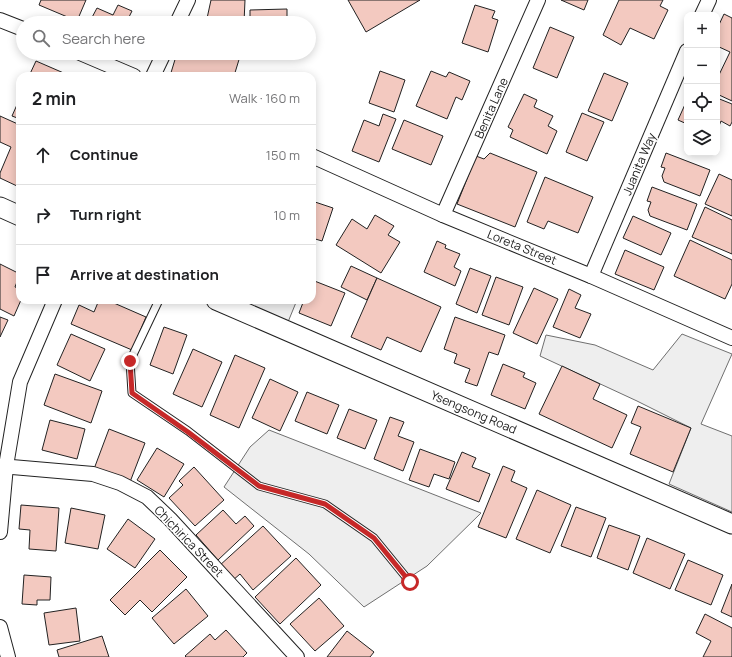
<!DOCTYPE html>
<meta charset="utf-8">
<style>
body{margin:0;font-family:Manrope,sans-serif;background:#f6f6f6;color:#202124}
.controls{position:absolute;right:12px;top:12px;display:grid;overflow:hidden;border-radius:8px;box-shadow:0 2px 10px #0003}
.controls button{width:36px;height:36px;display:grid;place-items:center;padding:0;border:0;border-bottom:1px solid #e0e0e0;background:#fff;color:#202124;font:20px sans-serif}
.stop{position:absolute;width:12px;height:12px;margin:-9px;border:3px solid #c62828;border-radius:50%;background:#fff}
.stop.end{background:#c62828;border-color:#fff;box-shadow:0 1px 4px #0008}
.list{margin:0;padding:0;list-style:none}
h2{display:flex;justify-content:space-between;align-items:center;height:52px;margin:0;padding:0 16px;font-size:17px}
h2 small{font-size:13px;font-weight:400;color:#757577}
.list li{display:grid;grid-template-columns:26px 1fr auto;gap:12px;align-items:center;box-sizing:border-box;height:60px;padding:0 16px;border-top:1px solid #e0e0e0}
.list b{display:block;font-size:15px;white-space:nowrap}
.list em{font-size:13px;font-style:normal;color:#757577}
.icon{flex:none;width:22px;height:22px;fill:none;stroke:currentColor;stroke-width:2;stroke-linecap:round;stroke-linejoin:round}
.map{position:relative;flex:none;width:732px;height:657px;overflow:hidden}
.search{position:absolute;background:#fff;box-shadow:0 2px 10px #0003;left:16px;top:16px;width:300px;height:44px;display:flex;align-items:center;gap:10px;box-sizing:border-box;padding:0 14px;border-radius:22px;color:#757577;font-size:15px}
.panel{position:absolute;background:#fff;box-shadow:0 2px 10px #0003;left:16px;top:72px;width:300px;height:232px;border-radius:12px}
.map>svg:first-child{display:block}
.green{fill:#eee;stroke:#6f6f6f}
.parking{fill:#ededed;stroke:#6f6f6f}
.building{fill:#f3c9c0;stroke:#222}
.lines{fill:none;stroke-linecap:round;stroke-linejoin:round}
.service-casing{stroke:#222;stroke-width:9}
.minor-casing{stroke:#222;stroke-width:16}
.secondary-casing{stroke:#222;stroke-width:21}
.service{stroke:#fff;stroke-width:7}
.minor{stroke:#fff;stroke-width:14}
.secondary{stroke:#fff;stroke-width:19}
.route{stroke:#c62828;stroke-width:5}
.labels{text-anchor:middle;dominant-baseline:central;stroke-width:3;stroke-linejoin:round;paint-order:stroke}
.street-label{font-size:12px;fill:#222;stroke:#fff}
</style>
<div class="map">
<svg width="732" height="657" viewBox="0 0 732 657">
<rect width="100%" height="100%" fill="#fff"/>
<!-- green -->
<g class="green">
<polygon points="682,334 732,354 701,424 732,436 732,512 669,484 691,428 637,401 540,356 546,335 595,345 653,370"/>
<polygon points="269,430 481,513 427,566 364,607 309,554 224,487 250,447"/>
</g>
<!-- parking -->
<polygon class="parking" points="233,300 297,300 288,322"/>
<!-- building -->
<g class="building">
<polygon points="41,0 86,0 77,21 39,5"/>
<polygon points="211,0 245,0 244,23 206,23"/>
<polygon points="348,0 420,0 366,32"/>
<polygon points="561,0 588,0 584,10"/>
<polygon points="619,0 663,0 660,6 668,10 654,39 630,28 621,45 603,35"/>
<polygon points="118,5 132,11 126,23 89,23 97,8 113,15"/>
<polygon points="475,5 495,11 492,18 498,20 488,52 462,43"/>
<polygon points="287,9 287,23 250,23 250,10"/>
<polygon points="724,14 732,18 732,101 717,94 717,79 730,52 717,46 717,29"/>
<polygon points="550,27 574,37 557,78 533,68"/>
<polygon points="177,53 241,53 234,76 170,76"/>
<polygon points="36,61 66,74 66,76 29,76"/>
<polygon points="380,71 405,80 394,112 369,103"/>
<polygon points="431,71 446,77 449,72 470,81 462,100 456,97 447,119 416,106"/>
<polygon points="604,73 628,83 612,121 588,111"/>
<polygon points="524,94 537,100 534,107 553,116 548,126 557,131 547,154 510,137 513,130 508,127"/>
<polygon points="20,98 20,119 12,116"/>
<polygon points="717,98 732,104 732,122 730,126 721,121 717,131"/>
<polygon points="687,100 687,124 678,120"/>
<polygon points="582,113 604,122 587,161 566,152"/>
<polygon points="383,114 396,119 379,162 352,151 364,120 379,126"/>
<polygon points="0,116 20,125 20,180 17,186 0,178 0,173 11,147 0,142"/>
<polygon points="404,120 443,136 431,165 392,149"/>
<polygon points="490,153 537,172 515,227 457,204 476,156 484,159"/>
<polygon points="666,153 710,170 700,196 664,182 662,176 665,168 661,167"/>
<polygon points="719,174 732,180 732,216 705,204"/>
<polygon points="545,177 593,197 578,233 548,221 544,229 527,222"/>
<polygon points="652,187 697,204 687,230 650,216 648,210 651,202 647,201"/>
<polygon points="312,201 333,208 322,241 312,238"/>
<polygon points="705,207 732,220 732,254 692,237"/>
<polygon points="375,215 394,226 388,235 400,242 381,273 336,245 352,219 367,229"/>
<polygon points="633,216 671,233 661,255 623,238"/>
<polygon points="690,240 732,260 732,284 725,299 674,276"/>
<polygon points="437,241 446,245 445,248 460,254 454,267 461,271 455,286 424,272"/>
<polygon points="625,250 664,267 654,290 615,274"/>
<polygon points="0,264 20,274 15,287 20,289 21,300 14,316 0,309"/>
<polygon points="351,266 377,278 367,300 341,287"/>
<polygon points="470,268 491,276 477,313 456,304"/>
<polygon points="496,277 523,287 509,325 482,315"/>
<polygon points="377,278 441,307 421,352 387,337 381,350 351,337"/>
<polygon points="312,280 345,293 331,326 299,313 304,300 312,300"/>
<polygon points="534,288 558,299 537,344 513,333"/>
<polygon points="569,289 581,295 575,308 591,314 580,338 553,327"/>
<polygon points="99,300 107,300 146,317 132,350 71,324 79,305 94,312"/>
<polygon points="0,317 8,320 0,337"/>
<polygon points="455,317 505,335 498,355 489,352 477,386 465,382 470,369 454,363 457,354 444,349"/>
<polygon points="164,327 187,335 173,374 150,365"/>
<polygon points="71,334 105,349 90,381 57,365"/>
<polygon points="193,349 222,362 202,407 173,394"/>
<polygon points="235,355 265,368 239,428 210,415"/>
<polygon points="503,364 525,373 523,377 536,383 525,409 491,395"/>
<polygon points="562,366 600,384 593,399 627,415 612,448 539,414"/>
<polygon points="55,374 102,391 91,423 44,405"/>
<polygon points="270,379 298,392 280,431 252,418"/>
<polygon points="307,392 339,405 327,434 295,421"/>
<polygon points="638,406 691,428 673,472 630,454 641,427 631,423"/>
<polygon points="349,409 377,420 365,449 337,438"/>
<polygon points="390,417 404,422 398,436 414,442 403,471 374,459"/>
<polygon points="50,420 85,429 77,459 42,450"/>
<polygon points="109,429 145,443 130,482 94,469"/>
<polygon points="157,448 184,464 164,497 137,480"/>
<polygon points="420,449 455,462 449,479 434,474 429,487 409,480"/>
<polygon points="462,452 476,458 472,467 490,474 479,502 446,489"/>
<polygon points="503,466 515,471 511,481 527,488 506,538 478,527"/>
<polygon points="194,467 224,500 195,526 169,498 183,485 179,481"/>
<polygon points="537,490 571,505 550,553 516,539"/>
<polygon points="21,505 59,508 56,551 29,549 30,530 19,529"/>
<polygon points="576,507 606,518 591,557 561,546"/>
<polygon points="71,508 105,515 98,549 65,543"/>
<polygon points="223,510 236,524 245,516 254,526 218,560 196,535"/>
<polygon points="128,519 155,539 135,568 107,549"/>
<polygon points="609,525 640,536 628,570 597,558"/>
<polygon points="263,526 291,556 253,590 240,574 232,581 219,566"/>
<polygon points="647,538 685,554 670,589 633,573"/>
<polygon points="160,550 187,577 152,612 140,600 125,615 110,600"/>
<polygon points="296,558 321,585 280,624 255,597"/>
<polygon points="688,560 723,575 711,605 675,590"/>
<polygon points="24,575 51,577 50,600 37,600 37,605 22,604"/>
<polygon points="732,584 732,617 721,612"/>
<polygon points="186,589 208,616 174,644 152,618"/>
<polygon points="319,598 344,626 315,651 290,624"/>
<polygon points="76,608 80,641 49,645 44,613"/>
<polygon points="705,614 732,628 732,657 703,657 711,641 696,633"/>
<polygon points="226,630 247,653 243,657 186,657 185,656 210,634 215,640"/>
<polygon points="347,631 374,652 370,657 327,657"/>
<polygon points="102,636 109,657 59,657 57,650"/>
</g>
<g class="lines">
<!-- service casing -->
<g class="service-casing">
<polyline id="service" points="159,300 130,361 132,393 188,431 259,486 325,504 374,538 410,582"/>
</g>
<!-- minor casing -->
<g class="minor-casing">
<g id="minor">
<polyline points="702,15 709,0"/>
<polyline points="0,20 23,29"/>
<polyline points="177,23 188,0"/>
<polyline points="80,53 134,76"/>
<polyline points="153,76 164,53"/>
<polyline points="312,156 443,215 591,276 732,338"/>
<polyline points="443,215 538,0"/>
<polyline points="591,276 687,51"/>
<polyline points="0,466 93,474 120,483 147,497 170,519 297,657"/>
<polyline points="0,532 6,466 20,382 55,300"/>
<polyline points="0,627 8,657"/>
</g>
</g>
<!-- secondary casing -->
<g class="secondary-casing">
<g id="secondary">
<polyline points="0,207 20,216"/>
<polyline points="216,300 732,524"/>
</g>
</g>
<!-- service -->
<use href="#service" class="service"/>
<!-- minor -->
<use href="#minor" class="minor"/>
<!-- secondary -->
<use href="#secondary" class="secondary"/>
</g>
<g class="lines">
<!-- route -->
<polyline class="route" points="130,361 132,393 188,432 259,486 325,504 374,538 410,582"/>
</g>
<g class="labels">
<!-- street labels -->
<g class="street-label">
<text transform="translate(491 108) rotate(-66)">Benita Lane</text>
<text transform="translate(639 164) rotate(-67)">Juanita Way</text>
<text transform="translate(522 247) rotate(22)">Loreta Street</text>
<text transform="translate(474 412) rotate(23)">Ysengsong Road</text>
<text transform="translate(189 541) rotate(46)">Chichirica Street</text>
</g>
</g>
</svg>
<div class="controls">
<button>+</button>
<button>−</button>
<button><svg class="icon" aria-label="locate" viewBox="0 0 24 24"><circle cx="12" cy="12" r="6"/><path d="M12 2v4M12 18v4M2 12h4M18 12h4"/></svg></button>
<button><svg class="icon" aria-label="layers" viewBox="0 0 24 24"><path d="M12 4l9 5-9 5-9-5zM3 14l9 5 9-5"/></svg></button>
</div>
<div class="stop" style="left:410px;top:582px"></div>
<div class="stop end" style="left:130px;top:361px"></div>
<div class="search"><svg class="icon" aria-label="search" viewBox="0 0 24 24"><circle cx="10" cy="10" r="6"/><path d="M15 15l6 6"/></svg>Search here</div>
<section class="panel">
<h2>2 min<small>Walk · 160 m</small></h2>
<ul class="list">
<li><svg class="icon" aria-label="ahead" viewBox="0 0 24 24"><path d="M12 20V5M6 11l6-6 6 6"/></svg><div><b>Continue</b></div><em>150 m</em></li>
<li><svg class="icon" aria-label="right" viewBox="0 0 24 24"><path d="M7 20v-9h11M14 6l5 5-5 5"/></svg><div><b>Turn right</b></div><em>10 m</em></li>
<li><svg class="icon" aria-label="arrive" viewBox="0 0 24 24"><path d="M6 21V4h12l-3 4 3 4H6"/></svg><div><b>Arrive at destination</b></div></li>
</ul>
</section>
</div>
